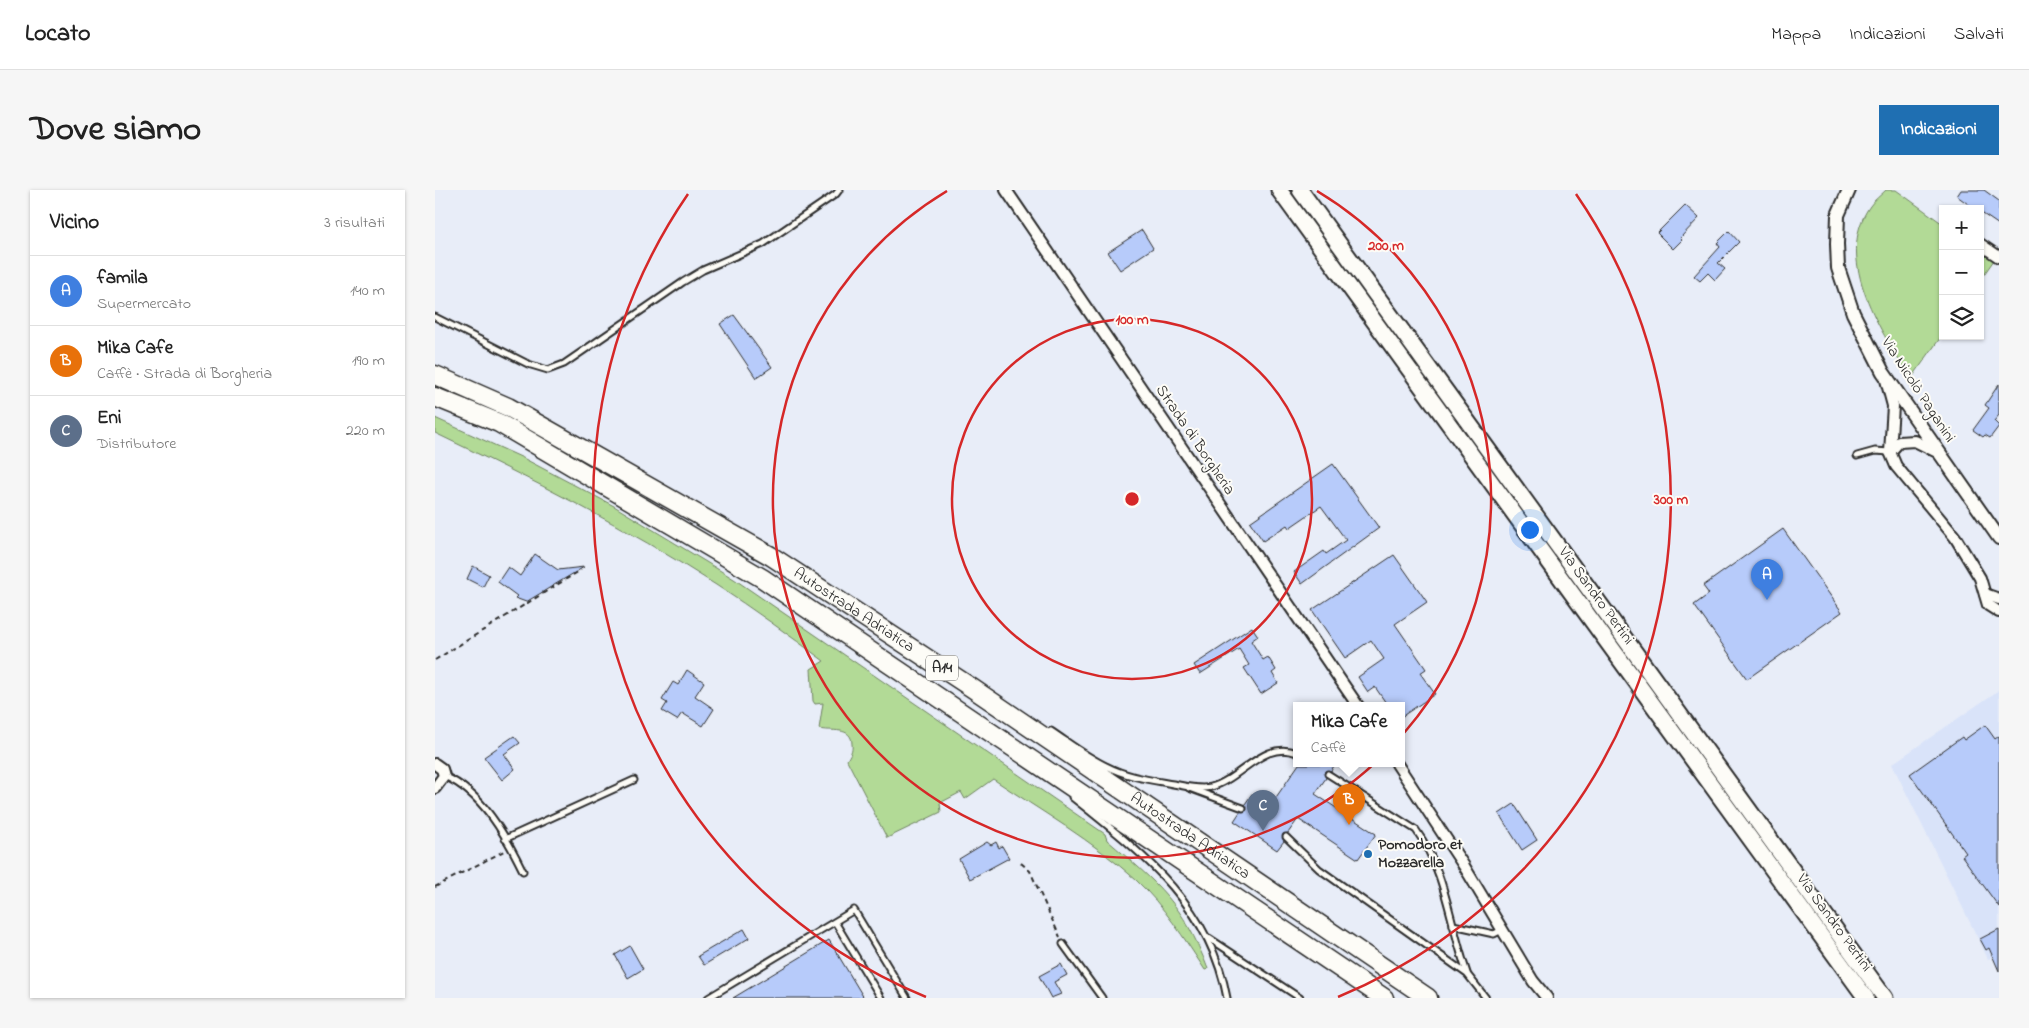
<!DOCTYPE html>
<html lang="it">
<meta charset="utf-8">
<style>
body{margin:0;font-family:"Indie Flower",sans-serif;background:#f6f6f6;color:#222}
.controls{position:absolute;right:15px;top:15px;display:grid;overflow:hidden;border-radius:0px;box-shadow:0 1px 4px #0004}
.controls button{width:45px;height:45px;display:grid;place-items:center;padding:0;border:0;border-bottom:1px solid #e0e0e0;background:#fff;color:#222;font:25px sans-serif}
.you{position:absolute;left:1094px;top:339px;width:18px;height:18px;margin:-12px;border:4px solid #fff;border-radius:50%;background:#1a73e8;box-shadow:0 0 0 8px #1a73e833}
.badge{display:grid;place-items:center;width:32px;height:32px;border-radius:50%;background:#1f6fb2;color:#fff;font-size:16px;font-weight:700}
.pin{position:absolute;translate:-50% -41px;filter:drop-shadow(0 1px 2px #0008)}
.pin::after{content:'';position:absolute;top:26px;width:18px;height:15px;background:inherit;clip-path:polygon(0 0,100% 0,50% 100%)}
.popup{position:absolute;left:858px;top:512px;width:112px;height:65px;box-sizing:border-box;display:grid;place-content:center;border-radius:0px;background:#fff;filter:drop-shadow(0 1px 4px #0005);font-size:16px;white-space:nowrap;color:#767676}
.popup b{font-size:19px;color:#222}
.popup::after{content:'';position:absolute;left:50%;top:100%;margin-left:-10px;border:10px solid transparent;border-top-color:#fff}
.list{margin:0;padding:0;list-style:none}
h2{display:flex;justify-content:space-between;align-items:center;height:65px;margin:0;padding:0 20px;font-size:21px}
h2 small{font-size:16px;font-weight:400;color:#767676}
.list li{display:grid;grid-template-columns:32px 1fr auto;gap:15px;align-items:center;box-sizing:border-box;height:70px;padding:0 20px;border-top:1px solid #e0e0e0}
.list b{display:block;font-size:19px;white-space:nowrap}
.list p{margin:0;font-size:16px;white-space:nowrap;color:#767676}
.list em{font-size:16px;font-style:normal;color:#767676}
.icon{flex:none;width:28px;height:28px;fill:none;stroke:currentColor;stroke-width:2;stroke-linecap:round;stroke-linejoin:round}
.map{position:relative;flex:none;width:1564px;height:808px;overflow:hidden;border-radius:0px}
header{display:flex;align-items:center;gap:30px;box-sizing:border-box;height:70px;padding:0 25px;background:#fff;border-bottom:1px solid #e0e0e0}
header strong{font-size:24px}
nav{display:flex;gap:28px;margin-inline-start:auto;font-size:18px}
.intro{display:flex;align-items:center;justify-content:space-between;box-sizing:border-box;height:120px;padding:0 30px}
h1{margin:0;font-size:35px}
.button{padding:12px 22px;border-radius:0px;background:#1f6fb2;color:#fff;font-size:18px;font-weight:700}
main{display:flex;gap:30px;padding:0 30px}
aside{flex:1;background:#fff;border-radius:0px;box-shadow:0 1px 4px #0004}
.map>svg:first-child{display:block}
.built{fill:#d9e3f9}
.green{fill:#b2da96;stroke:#6e8260}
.building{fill:#b7cbfa;stroke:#2b2b2b}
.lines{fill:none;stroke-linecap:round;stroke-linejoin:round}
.service-casing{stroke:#2b2b2b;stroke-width:9}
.minor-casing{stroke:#2b2b2b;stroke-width:14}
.tertiary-casing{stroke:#2b2b2b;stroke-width:16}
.primary-casing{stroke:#2b2b2b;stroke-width:19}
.motorway-casing{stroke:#2b2b2b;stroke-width:21}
.path{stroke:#2b2b2b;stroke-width:2;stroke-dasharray:5 4;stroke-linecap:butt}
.service{stroke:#fdfcf7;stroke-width:5}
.minor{stroke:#fdfcf7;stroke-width:10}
.tertiary{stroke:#fdfcf7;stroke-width:12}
.primary{stroke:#fdfcf7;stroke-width:15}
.motorway{stroke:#fdfcf7;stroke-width:18}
.ring{fill:none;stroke:#d62828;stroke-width:2.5}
.poi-dot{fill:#1f6fb2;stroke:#fdfcf7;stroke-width:2}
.labels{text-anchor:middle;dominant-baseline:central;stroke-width:4;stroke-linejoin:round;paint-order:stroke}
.shield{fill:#fdfcf7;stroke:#6a6a68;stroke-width:1}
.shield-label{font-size:15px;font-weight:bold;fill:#2b2b2b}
.street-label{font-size:16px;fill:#2b2b2b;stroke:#fdfcf7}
.poi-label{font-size:16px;font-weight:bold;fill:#2b2b2b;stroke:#fdfcf7;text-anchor:start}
.centre{fill:#d62828;stroke:#fdfcf7;stroke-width:2.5}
.ring-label{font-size:15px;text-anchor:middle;font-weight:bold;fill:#d62828;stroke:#fdfcf7;stroke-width:4;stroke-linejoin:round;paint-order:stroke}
</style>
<header>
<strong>Locato</strong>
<nav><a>Mappa</a><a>Indicazioni</a><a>Salvati</a></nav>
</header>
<div class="intro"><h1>Dove siamo</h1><a class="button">Indicazioni</a></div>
<main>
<aside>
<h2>Vicino<small>3 risultati</small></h2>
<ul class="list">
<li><span class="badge" style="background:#3f7fe0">A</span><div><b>famila</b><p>Supermercato</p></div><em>140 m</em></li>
<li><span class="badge" style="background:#e8710a">B</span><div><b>Mika Cafe</b><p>Caffè · Strada di Borgheria</p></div><em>190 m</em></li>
<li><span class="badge" style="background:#5c6f8a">C</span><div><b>Eni</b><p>Distributore</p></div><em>220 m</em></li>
</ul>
</aside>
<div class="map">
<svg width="1564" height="808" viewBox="0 0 1564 808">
<rect width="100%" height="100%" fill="#e8edf8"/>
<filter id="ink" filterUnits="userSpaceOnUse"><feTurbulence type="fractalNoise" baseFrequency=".02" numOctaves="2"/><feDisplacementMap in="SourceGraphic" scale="10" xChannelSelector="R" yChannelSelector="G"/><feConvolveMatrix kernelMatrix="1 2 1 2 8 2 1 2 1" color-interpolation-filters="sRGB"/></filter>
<g filter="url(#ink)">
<!-- built -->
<polygon class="built" points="1564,500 1564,765 1553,769 1457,574"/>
<!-- green -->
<g class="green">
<path d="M1451,0H1461L1508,34V144L1476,189C1448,145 1397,69 1435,16C1439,10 1446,5 1451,0Z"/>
<polygon points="1545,60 1559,70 1545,90"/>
<path d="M0,228L88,268L179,316L299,389L670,644L672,650C723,694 748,713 773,779L770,780C749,748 729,716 701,690C658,651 606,621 558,589L530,609L526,602L505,613L506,622L452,648L412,570C415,565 418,560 417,554C417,536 396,542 384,539L388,513L380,514L378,511L376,479L389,471C354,445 318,419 281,395C191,337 96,289 0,243Z"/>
</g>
<!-- building -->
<g class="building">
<polygon points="1526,0 1549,0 1564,11 1564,35 1545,22 1545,19 1540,19 1522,6"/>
<polygon points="1250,15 1264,28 1245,48 1247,50 1238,59 1222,43"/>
<polygon points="707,40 718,58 685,80 673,62"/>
<polygon points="1294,41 1304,52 1283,73 1290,79 1280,90 1273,83 1265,91 1259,86 1285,57 1282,53"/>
<polygon points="299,125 337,177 321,188 285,134"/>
<polygon points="1564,194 1564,225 1559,231 1564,236 1555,248 1550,245 1548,247 1538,240 1554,218 1550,215"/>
<polygon points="898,274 944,338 867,394 859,382 889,361 891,364 911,350 886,316 854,338 852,335 828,351 815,332"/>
<polygon points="1348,339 1407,422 1312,489 1259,415 1274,404 1268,396"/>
<polygon points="100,364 123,380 149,377 91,412 80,408 82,406 63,392 73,377 85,386"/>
<polygon points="959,365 992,412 960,434 991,479 985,483 1000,504 966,527 966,516 953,516 940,497 933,502 923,487 949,469 936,450 910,468 877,420"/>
<polygon points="38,376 54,385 48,397 32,389"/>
<polygon points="817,437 823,446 816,451 828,470 833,467 841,480 837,483 843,493 826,504 809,478 814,475 804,459 765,484 759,475"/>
<polygon points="252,480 269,492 260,506 279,519 268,536 247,523 242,530 227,521 232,513 227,510 238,492 243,495"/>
<polygon points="1550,535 1560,549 1564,546 1564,717 1527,666 1531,663 1475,584 1527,547 1529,550"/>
<polygon points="79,546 85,553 69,564 80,579 67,590 49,567"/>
<polygon points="864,574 900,574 896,581 890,581 891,588 880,604 941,644 923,669 863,629 853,643 848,644 849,651 842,660 799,631 805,622 812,620 810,614 817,604 835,616"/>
<polygon points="1079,614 1102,650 1087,660 1064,624"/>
<polygon points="552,652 556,655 561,652 564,658 567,656 574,668 535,689 524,669"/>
<polygon points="309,739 314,748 269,775 263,766"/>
<polygon points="1564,739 1564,781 1554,758 1551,760 1545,749"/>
<polygon points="394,750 429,808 298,808"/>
<polygon points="195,756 208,779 193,788 180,765"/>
<polygon points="626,774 632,785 619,792 626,804 616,808 604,786"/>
</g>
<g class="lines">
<!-- service casing -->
<g class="service-casing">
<g id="service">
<polyline points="0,127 93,174 113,180 129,174 248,92 268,80 328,54 401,4 404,0"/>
<polyline points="1422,266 1440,261 1455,262"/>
<path d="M616,541C634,553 652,567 671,576C692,587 716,590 738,594C750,596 765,600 776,597C805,590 829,549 862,563"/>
<path d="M893,584L981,640C1011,682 1015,735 1032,783"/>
<path d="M9,586C47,602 71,646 88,681"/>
<polyline points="754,598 808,618"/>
<path d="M637,607C707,663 775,714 792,808"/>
<polyline points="851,647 884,679 1032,784 1051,808"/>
<polyline points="70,649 199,590"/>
<polyline points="400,732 446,808"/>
<polyline points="1018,735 1059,744 1067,740"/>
<polyline points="774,748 865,808"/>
<polyline points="628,754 667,808"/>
<polyline points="273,808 419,720 472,808"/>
</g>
</g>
<!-- minor casing -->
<g class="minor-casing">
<g id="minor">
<polyline points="571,0 923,516"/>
<polyline points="1545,54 1564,67"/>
<polyline points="1451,190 1458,216 1455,262 1461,276 1520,347 1545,388 1553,415 1564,422"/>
<polyline points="1455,262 1464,252 1480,251 1504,263"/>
<polyline points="1550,404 1564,409"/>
<polyline points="0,574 7,579 9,586 0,598"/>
<polyline points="962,574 1029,676 1098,791 1112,808"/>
</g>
</g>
<!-- tertiary casing -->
<g class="tertiary-casing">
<polyline id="tertiary" points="1414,0 1403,25 1402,54 1403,78 1418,123 1448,182 1564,348"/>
</g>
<!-- primary casing -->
<g class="primary-casing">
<g id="primary">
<polyline points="844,0 1431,808"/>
<polyline points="865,0 1450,808"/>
</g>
</g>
<!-- motorway casing -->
<g class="motorway-casing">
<g id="motorway">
<path id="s1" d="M0,185L73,217L336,366L537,498L993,808"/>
<polyline points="0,207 64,233 327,388 949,808"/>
</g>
</g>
<!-- path -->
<g class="path">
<polyline points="0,470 146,380"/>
<polyline points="586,673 595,681 625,747"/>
<polyline points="0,697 69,661"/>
</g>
<!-- service -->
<use href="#service" class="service"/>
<!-- minor -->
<use href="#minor" class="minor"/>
<!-- tertiary -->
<use href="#tertiary" class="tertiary"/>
<!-- primary -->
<use href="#primary" class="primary"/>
<!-- motorway -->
<use href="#motorway" class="motorway"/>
</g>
</g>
<!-- distance rings -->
<g class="ring">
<circle cx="697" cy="309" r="180"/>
<path d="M882 1A359 359 0 1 1 512 1"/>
<path d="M491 807A539 539 0 0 1 253 4M1141 4A539 539 0 0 1 903 807"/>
</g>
<!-- markers -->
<circle class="poi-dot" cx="933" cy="664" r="5"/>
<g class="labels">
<!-- shield labels -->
<rect class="shield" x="491" y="465.5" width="32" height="25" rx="4"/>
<g class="shield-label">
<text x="507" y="478">A14</text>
</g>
<!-- street labels -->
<g class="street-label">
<text transform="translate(1483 200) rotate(57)">Via Nicolò Paganini</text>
<text transform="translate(760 250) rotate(56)">Strada di Borgheria</text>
<text transform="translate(1161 406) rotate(54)">Via Sandro Pertini</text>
<text stroke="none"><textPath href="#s1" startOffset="481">Autostrada Adriatica</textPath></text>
<text stroke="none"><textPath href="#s1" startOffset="886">Autostrada Adriatica</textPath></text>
<text transform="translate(1399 733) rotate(54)">Via Sandro Pertini</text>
</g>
<!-- poi labels -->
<g class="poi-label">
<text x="943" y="655">Pomodoro et<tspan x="943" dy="18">Mozzarella</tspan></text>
</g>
</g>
<circle cx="697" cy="309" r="8" class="centre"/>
<g class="ring-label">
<text x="951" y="60">200 m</text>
<text x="697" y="134">100 m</text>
<text x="1236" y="314">300 m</text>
</g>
</svg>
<div class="controls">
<button>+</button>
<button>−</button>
<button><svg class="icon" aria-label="layers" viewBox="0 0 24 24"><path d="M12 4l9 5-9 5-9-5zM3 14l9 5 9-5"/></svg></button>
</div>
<div class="you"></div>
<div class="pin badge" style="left:1332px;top:410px;background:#3f7fe0">A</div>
<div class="pin badge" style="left:914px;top:635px;background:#e8710a">B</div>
<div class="popup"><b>Mika Cafe</b>Caffè</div>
<div class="pin badge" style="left:828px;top:641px;background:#5c6f8a">C</div>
</div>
</main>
